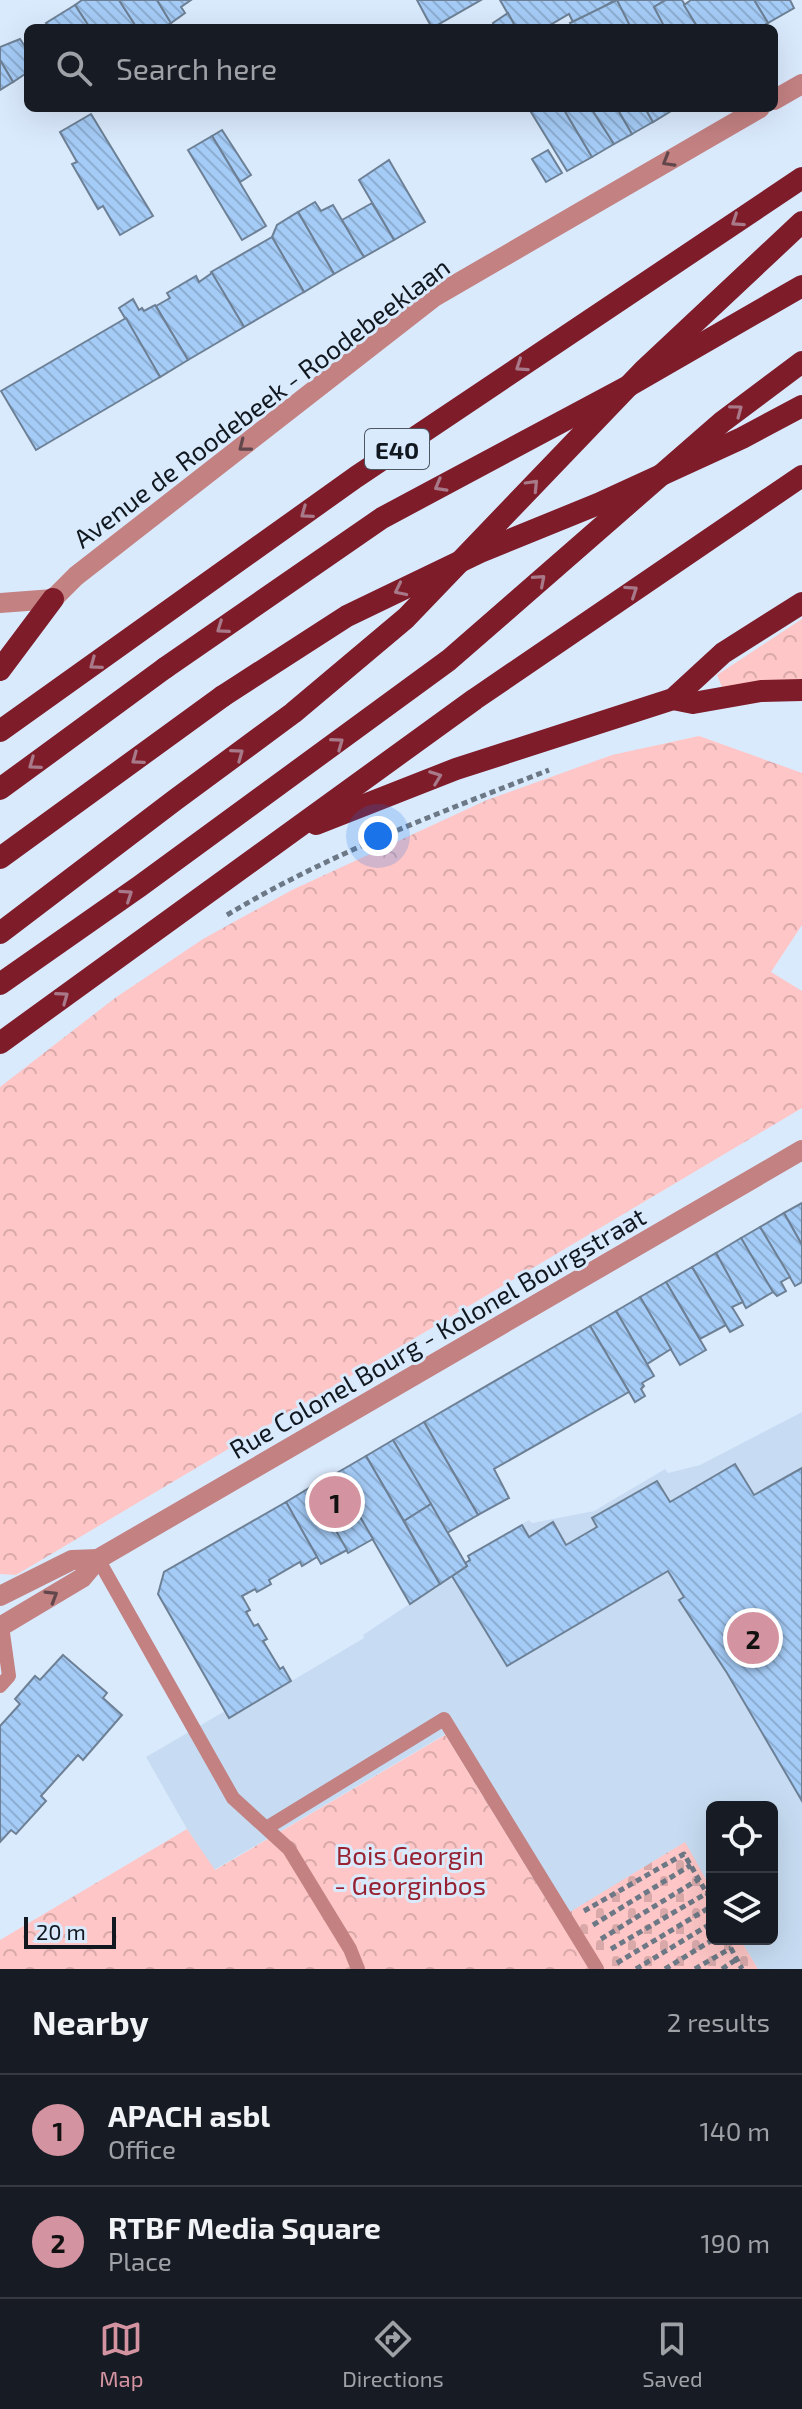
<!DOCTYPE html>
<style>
body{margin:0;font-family:"Exo 2",sans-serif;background:#20242c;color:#f1f3f6}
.controls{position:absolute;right:24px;bottom:24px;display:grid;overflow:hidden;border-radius:12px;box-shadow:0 8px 32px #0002}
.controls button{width:72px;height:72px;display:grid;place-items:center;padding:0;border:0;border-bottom:2px solid #363941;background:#171b24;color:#f1f3f6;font:40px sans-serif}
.scale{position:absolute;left:24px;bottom:20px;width:92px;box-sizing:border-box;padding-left:8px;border:4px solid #111820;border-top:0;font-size:22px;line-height:28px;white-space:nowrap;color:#111820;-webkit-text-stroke:6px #daeafd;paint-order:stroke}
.you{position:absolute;left:378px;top:836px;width:28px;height:28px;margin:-20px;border:6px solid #fff;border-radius:50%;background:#1a73e8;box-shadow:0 0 0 12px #1a73e833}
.badge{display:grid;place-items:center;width:52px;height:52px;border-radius:50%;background:#d493a0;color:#111;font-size:26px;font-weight:700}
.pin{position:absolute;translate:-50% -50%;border:4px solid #fff;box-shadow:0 2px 8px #0006}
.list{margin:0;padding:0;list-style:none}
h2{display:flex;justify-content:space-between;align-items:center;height:104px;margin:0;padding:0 32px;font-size:34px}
h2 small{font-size:26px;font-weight:400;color:#9ea1a6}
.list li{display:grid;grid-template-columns:52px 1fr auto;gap:24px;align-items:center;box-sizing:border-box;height:112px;padding:0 32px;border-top:2px solid #363941}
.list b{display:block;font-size:30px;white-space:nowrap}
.list p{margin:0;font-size:26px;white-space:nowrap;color:#9ea1a6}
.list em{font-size:26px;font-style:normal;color:#9ea1a6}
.icon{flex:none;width:44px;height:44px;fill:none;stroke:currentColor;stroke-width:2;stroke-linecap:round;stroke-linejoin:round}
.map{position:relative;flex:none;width:802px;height:1969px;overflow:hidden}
.search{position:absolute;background:#171b24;box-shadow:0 8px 32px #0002;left:24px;right:24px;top:24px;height:88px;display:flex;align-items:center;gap:20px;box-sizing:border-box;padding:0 28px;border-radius:12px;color:#9ea1a6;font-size:30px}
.sheet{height:328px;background:#171b24}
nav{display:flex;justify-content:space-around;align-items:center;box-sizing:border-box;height:112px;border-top:2px solid #363941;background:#171b24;font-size:22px;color:#9ea1a6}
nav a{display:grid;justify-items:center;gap:4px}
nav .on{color:#d493a0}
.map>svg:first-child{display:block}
.built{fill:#c7dcf2}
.forest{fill:url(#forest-crowns)}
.cemetery{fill:url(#cemetery-stones)}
.building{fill:url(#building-back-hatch);stroke:#6d8095;stroke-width:2}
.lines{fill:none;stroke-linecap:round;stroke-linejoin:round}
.path{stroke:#6c7885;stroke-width:5;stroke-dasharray:6 4;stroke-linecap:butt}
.service{stroke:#c38182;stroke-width:14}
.minor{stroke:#c38182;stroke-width:20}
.tertiary{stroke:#c38182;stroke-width:20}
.trunk{stroke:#7f1c2a;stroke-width:22}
.trunk-bridge{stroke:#7f1c2a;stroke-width:22}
.oneway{stroke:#61474c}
.oneway2{stroke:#a87989}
.labels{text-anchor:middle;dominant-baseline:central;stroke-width:6;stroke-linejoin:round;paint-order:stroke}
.shield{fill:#daeafd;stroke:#4d5762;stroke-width:2}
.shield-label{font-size:24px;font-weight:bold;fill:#111820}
.street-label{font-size:26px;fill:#111820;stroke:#daeafd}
.park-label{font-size:26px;fill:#972232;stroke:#daeafd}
</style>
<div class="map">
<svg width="802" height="1969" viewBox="0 0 802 1969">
<defs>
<pattern id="forest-crowns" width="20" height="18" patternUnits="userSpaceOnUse" patternTransform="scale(2)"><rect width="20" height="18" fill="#fec6c6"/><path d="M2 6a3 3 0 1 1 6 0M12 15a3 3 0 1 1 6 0" fill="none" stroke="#d9a9aa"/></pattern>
<pattern id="cemetery-stones" width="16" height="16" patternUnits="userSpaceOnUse" patternTransform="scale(2)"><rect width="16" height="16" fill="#fec6c6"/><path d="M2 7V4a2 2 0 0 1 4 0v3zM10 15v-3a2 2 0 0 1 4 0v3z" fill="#d9a9aa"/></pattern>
<pattern id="building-back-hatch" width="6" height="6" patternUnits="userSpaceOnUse" patternTransform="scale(2)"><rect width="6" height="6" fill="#a5ccf7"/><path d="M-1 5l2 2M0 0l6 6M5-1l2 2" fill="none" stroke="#8daed3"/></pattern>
</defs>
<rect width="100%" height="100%" fill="#daeafd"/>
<!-- built -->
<polygon class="built" points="802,1412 802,1969 758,1969 740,1939 772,1939 772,1807 712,1807 712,1890 684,1843 570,1913 456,1728 214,1870 187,1829 146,1757 225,1711 229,1718 364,1638 363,1635 466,1566 465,1563 470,1560 468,1556 529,1520 532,1523 594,1511 665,1469 668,1473 700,1465"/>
<!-- forest -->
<g class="forest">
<polygon points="802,619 802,682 722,687 717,675"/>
<polygon points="699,736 802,773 802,925 771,972 802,991 802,1108 16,1575 0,1574 0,1087 115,998 203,939 292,890 487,800 612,755"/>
<polygon points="445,1735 589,1969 0,1969 0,1940 187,1829 215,1870"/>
</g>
<!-- cemetery -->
<polygon class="cemetery" points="456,1728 570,1912 685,1842 712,1890 712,1939 740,1939 758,1969 589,1969 445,1735"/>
<!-- building -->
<g class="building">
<polygon points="82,0 119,0 137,28 90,28 75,5"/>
<polygon points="119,0 157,0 171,23 162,28 137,28"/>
<polygon points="157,0 191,0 181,7 185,13 171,23"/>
<polygon points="417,0 481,0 432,28"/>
<polygon points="500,0 615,0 574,24 569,14 545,28 516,28"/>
<polygon points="617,0 631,26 629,28 573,28 570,23"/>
<polygon points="617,0 666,0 654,7 665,27 631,28"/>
<polygon points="666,0 682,0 698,28 665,28 654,7"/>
<polygon points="754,0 790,0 794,8 768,23"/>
<polygon points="754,0 768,23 759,28 698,28 684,5 691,0"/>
<polygon points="75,5 90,28 50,28 46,23"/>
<polygon points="508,13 516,28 496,28 493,23"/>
<polygon points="20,39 28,51 28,72 13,82 0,60 0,47"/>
<polygon points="0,60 13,82 0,90"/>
<polygon points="538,108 563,108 592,157 567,171 531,112"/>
<polygon points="563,108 591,108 614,144 592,157"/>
<polygon points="591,108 617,108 632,134 614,144"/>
<polygon points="617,108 645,108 653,122 632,134"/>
<polygon points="645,108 676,108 653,122"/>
<polygon points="91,114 153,216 120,235 103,206 98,209 72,164 77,162 60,132"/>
<polygon points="222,130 251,175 240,182 212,136"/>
<polygon points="212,136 266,226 242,240 188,150"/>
<polygon points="548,150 562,173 546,182 532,159"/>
<polygon points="389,160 425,222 394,240 359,180"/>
<polygon points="315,202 321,211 333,205 364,257 334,274 298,212"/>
<polygon points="372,203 394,240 364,257 342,220"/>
<polygon points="298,212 334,274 304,292 272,237 277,225"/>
<polygon points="272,237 304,292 244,327 211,272"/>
<polygon points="212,273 244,327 188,360 156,306 170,298 167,293 196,276 199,282"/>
<polygon points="133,299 139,310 142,308 144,311 155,305 188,360 160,377 119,308"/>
<polygon points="126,318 160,377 36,450 1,391"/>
<polygon points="802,1203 802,1245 784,1213"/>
<polygon points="784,1213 802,1245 802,1282 795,1286 760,1227"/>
<polygon points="760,1227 790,1277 781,1282 786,1291 777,1296 771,1290 741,1238"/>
<polygon points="741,1238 773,1292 746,1308 716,1253"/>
<polygon points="716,1253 743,1302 732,1307 743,1325 730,1332 692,1267"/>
<polygon points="692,1267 726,1325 700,1339 666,1282"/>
<polygon points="666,1282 706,1350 680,1365 640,1297"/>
<polygon points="640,1297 671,1349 647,1364 616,1311"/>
<polygon points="616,1311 654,1376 642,1383 644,1386 641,1389 645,1396 635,1402 590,1326"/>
<polygon points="590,1326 629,1392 494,1469 509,1498 478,1515 424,1422"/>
<polygon points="424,1422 478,1515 447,1533 393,1440"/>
<polygon points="393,1440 431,1504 404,1521 366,1456"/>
<polygon points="366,1456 440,1584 410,1604 335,1474"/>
<polygon points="735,1464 754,1495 802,1468 802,1801 727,1673 679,1600 684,1597 668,1571 507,1666 452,1576 467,1566 465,1563 470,1560 468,1556 522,1525 529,1537 553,1522 566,1545 597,1527 592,1518 657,1481 670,1502"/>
<polygon points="335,1474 373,1539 348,1553 311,1487"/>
<polygon points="311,1487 347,1550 321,1564 286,1502"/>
<polygon points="286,1502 317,1557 302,1566 300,1562 269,1580 271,1584 257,1592 255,1589 242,1596 250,1610 246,1612 254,1626 258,1624 267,1639 263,1641 280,1669 283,1667 291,1681 229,1718 158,1594 164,1572"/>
<polygon points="431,1504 467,1566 440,1584 404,1521"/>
<polygon points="63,1655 107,1693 103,1698 122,1715 83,1760 78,1755 41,1796 46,1801 16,1834 11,1830 0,1842 0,1726 20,1704 15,1699 35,1676 40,1680"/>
</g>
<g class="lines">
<!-- path -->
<g class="path">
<path d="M227,915C328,854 439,813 549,770"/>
<polyline points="584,1911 684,1854 712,1902"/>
<polyline points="593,1925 691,1865"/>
<polyline points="601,1939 699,1879"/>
<polyline points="726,1939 742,1969"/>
<polyline points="611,1949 707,1893"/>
<polyline points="617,1963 712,1906"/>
<polyline points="636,1969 712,1923"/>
<polyline points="665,1969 714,1939"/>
<polyline points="695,1969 731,1948"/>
<polyline points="722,1969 737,1959"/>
</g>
<!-- service -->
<g class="service">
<polyline points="98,1559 233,1798 289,1849 350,1949 358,1969"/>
<polyline points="0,1686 9,1676 2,1626"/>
<polyline points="268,1827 444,1719 597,1969"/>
</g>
<!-- minor -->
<g class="minor">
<polyline points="774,100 802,84"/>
<polyline points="0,603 53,599 76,576 434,297 760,108"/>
</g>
<!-- tertiary -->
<g class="tertiary">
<polyline points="0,1596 72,1560 98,1559"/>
<polyline points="0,1627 82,1578 98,1559 802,1150"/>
</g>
<!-- trunk -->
<g class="trunk">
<polyline points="0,670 53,599"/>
<polyline points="673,699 693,703 761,691 802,690"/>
<polyline points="0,731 356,477 802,178"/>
<polyline points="0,789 165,668"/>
<polyline points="316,824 456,769 673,699 723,653 802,603"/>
<polyline points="0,858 223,696"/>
<polyline points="0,933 175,800 293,713 406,618 643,371 802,222"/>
<polyline points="0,984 140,886 449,660 722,422 802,362"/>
<polyline points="0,1043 475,699 802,476"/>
</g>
<!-- trunk-bridge -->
<g class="trunk-bridge">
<polyline points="165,668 382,518 625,388 802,286"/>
<polyline points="223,696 347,616 480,552 598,504 742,438 802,406"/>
</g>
</g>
<!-- one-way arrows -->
<defs><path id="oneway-chevron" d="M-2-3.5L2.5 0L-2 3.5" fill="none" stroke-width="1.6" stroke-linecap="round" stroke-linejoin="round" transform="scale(2)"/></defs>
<g class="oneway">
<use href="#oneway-chevron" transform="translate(668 161) rotate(150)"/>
<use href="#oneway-chevron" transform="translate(244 446) rotate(142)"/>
<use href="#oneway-chevron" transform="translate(52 1596) rotate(-31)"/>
</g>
<g class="oneway2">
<use href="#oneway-chevron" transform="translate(737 221) rotate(146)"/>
<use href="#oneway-chevron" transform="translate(521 366) rotate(146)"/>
<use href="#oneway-chevron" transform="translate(737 410) rotate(-37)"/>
<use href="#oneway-chevron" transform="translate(533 485) rotate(-46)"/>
<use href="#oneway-chevron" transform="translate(440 486) rotate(151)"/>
<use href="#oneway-chevron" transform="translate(306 513) rotate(144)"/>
<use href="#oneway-chevron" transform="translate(540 580) rotate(-41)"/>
<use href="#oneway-chevron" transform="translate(400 590) rotate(154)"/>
<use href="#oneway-chevron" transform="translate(632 591) rotate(-34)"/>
<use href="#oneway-chevron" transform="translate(222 628) rotate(145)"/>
<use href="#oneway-chevron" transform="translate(95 664) rotate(144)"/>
<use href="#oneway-chevron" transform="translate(338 743) rotate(-36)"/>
<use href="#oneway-chevron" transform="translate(238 754) rotate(-36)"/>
<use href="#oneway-chevron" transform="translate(137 759) rotate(144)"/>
<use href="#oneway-chevron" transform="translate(34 764) rotate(144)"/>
<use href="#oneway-chevron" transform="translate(436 777) rotate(-21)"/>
<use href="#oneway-chevron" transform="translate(127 895) rotate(-34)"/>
<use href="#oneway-chevron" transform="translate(63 997) rotate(-36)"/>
</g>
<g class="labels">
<!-- shield labels -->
<rect class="shield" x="365" y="429" width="64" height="40" rx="6"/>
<g class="shield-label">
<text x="397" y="449">E40</text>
</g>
<!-- street labels -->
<g class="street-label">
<text transform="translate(261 402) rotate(-37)">Avenue de Roodebeek - Roodebeeklaan</text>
<text transform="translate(437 1332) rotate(-30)">Rue Colonel Bourg - Kolonel Bourgstraat</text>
</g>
<!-- park labels -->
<g class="park-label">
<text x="410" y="1854">Bois Georgin<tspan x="410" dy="30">- Georginbos</tspan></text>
</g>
</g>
</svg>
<div class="controls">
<button><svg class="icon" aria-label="locate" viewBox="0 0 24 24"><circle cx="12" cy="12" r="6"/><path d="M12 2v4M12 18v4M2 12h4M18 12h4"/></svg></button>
<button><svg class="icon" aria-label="layers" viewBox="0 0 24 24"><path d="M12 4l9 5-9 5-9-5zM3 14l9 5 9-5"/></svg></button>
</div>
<div class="scale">20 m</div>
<div class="you"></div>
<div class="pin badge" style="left:335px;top:1502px">1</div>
<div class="pin badge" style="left:753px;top:1638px">2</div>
<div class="search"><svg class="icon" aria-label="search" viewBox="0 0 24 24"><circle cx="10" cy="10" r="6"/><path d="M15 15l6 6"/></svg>Search here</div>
</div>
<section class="sheet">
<h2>Nearby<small>2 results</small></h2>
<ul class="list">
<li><span class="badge">1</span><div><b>APACH asbl</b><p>Office</p></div><em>140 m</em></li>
<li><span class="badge">2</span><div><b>RTBF Media Square</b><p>Place</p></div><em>190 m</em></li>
</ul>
</section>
<nav>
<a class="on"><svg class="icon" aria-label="map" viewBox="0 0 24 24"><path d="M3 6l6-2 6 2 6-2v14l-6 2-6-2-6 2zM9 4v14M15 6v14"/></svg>Map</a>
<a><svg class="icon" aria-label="directions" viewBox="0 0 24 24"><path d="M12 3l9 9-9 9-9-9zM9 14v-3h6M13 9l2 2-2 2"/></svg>Directions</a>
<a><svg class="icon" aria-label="saved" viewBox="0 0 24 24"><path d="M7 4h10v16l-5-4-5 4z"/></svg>Saved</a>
</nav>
